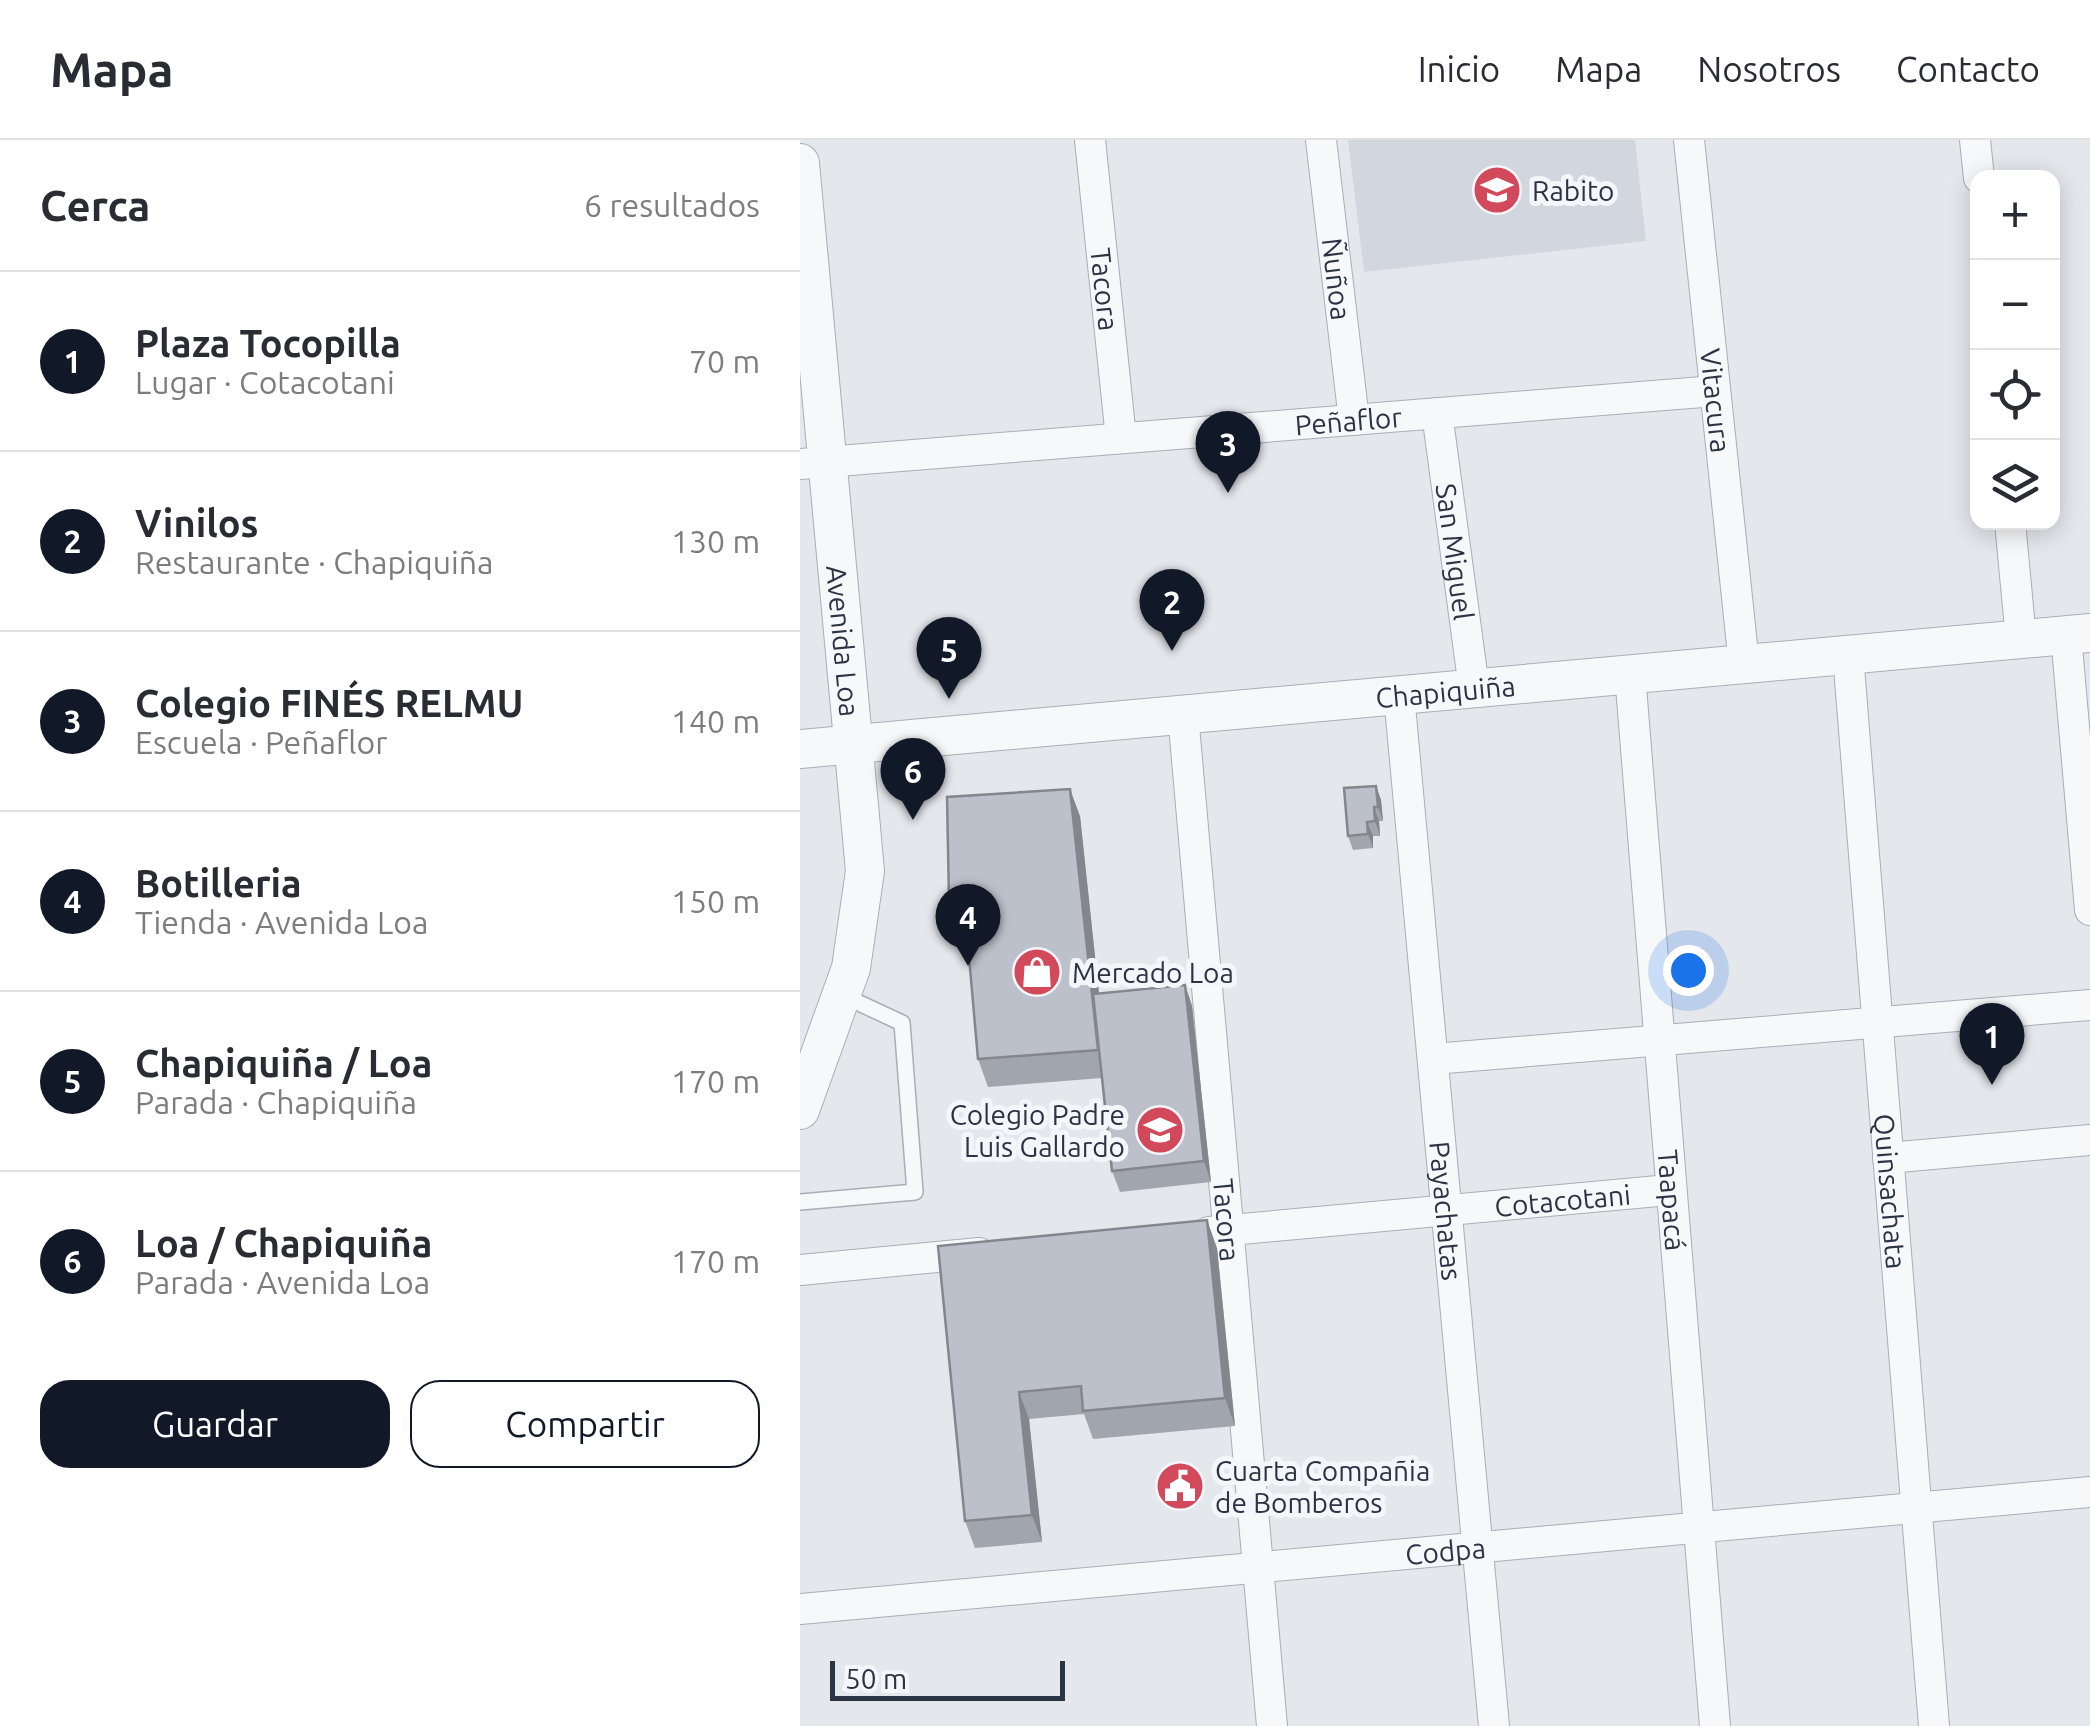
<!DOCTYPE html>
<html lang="es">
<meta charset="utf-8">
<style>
body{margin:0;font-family:Ubuntu,sans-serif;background:#f2f2f3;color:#2b2b33}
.controls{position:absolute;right:30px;top:30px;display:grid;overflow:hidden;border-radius:20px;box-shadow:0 5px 25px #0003}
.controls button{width:90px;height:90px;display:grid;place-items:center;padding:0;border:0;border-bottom:2px solid #e1e1e2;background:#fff;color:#2b2b33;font:50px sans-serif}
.scale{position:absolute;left:30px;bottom:25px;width:235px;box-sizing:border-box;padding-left:10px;border:5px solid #2b3445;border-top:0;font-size:28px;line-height:35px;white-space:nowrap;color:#2b3445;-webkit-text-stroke:8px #f4f6f9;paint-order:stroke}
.you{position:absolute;left:888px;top:830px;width:35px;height:35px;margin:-25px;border:8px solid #fff;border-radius:50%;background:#1a73e8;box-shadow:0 0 0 15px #1a73e833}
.badge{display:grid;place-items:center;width:65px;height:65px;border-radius:50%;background:#111827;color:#fff;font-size:32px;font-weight:700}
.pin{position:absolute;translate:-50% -82px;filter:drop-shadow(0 2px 5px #0008)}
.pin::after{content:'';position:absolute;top:52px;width:35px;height:30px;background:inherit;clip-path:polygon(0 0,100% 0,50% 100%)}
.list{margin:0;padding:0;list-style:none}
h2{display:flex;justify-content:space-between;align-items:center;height:130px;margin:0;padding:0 40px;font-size:42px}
h2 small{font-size:32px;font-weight:400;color:#7c7c81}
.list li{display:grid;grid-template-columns:65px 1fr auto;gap:30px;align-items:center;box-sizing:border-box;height:180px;padding:0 40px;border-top:2px solid #e1e1e2}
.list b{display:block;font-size:38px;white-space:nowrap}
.list p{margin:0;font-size:32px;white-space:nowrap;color:#7c7c81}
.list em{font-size:32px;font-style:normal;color:#7c7c81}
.actions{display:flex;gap:20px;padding:30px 40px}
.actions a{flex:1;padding:22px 0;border:2px solid #111827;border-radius:30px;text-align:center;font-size:35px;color:#111827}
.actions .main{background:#111827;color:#fff}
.icon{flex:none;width:55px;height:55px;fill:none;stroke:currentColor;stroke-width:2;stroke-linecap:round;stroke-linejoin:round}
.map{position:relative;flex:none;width:1290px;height:1586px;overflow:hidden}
header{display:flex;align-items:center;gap:60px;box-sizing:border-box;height:140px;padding:0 50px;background:#fff;border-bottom:2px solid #e1e1e2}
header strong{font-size:48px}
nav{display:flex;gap:55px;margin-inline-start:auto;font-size:35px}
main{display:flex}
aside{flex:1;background:#fff}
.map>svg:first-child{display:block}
.built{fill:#d2d6de}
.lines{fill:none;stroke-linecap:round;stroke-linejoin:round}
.service-casing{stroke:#a9aeb7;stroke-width:18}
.minor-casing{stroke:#a9aeb7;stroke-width:32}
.tertiary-casing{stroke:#a9aeb7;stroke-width:40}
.service{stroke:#f7f8fa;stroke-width:15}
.minor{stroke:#f7f8fa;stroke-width:30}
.tertiary{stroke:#f7f8fa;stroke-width:38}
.wall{fill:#a1a5ae}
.shaded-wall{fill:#83868d}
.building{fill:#bbc0ca;stroke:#83868d;stroke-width:2.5}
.labels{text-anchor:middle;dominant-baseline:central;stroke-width:10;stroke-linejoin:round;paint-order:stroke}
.poi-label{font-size:28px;fill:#2b3445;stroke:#f4f6f9;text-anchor:start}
.street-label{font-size:28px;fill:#2b3445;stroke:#f4f6f9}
</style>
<header>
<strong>Mapa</strong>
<nav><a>Inicio</a><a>Mapa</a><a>Nosotros</a><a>Contacto</a></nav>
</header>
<main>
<aside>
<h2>Cerca<small>6 resultados</small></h2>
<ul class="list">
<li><span class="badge">1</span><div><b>Plaza Tocopilla</b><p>Lugar · Cotacotani</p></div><em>70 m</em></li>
<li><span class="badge">2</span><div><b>Vinilos</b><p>Restaurante · Chapiquiña</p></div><em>130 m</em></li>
<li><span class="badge">3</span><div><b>Colegio FINÉS RELMU</b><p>Escuela · Peñaflor</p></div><em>140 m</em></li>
<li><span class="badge">4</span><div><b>Botilleria</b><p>Tienda · Avenida Loa</p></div><em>150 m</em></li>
<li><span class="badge">5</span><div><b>Chapiquiña / Loa</b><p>Parada · Chapiquiña</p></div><em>170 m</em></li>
<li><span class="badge">6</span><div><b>Loa / Chapiquiña</b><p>Parada · Avenida Loa</p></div><em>170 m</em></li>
</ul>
<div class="actions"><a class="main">Guardar</a><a>Compartir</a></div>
</aside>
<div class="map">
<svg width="1290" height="1586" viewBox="0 0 1290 1586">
<rect width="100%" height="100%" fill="#e4e7ec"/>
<!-- built -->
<polygon class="built" points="548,0 835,0 846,101 564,132"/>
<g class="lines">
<!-- service casing -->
<g class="service-casing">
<polyline id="service" points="0,1062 115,1052 102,883 44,856"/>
</g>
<!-- minor casing -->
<g class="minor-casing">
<g id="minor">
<path id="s1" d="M290,0L321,298"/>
<path id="s2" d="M521,0L554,280"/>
<path id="s3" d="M889,0L944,524"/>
<polyline points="1175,0 1179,38"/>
<path id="s4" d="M637,273L674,548"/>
<path id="s5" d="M0,324L915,251"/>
<polyline points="1210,382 1221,499"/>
<polyline points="1266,495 1290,770"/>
<path id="s6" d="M1048,515L1134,1586"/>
<path id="s7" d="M830,534L915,1586"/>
<path id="s8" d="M599,555L694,1586"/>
<path id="s9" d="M383,574L472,1586"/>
<polyline points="633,919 1290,865"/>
<polyline points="1088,1018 1290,1000"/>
<path id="s10" d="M409,1092L869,1050"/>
<polyline points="0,1130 179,1113"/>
<path id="s11" d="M0,1469L1290,1352"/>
</g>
</g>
<!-- tertiary casing -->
<g class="tertiary-casing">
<g id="tertiary">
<path id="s12" d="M0,23L65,731L51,828L0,970"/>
<path id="s13" d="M0,609L1290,493"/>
</g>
</g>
<!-- service -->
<use href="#service" class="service"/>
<!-- minor -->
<use href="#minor" class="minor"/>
<!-- tertiary -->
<use href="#tertiary" class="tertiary"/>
</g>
<!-- wall -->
<g class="wall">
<polygon points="576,646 581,660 583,681 579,681 580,696 573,696 573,708 553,710 548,696"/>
<polygon points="280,676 299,854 385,845 392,866 411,1042 320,1052 312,1031 302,938 188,947 178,919 166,788 159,788 149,761"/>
<polygon points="138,1106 417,1108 435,1286 293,1299 284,1274 229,1279 242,1402 175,1408 165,1381"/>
</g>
<!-- shaded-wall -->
<g class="shaded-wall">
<polygon points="576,646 581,660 583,681 578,667"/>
<polygon points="270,649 280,676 308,938 298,910"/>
<polygon points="574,667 579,681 580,696 575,681"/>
<polygon points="567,682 573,696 573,708 568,694"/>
<polygon points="385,845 392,866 411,1042 404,1021"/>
<polygon points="407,1080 417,1108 435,1286 425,1258"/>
<polygon points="219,1252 229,1279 242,1402 232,1375"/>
</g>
<!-- building -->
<g class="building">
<polygon points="576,646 578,667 574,667 575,681 567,682 568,694 548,696 544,648"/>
<polygon points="270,649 298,910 178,919 164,760 149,761 147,657"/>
<polygon points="385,845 404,1021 312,1031 293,854"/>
<polygon points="407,1080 425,1258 283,1271 281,1246 219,1252 232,1375 165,1381 138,1106"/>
</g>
<!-- icons -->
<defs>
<g id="school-disc" transform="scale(2.5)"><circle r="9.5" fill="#d1495b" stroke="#f4f6f9"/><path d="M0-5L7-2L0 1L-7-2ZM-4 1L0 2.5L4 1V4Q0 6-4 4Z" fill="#fff"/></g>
<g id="shop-disc" transform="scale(2.5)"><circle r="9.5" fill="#d1495b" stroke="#f4f6f9"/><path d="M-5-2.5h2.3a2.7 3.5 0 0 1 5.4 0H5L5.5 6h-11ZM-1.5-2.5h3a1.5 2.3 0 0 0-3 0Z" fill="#fff"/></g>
<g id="civic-disc" transform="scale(2.5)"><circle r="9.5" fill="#d1495b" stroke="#f4f6f9"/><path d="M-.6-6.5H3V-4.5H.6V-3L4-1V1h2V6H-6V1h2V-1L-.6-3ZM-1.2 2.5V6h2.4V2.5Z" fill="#fff"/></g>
</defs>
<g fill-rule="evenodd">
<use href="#school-disc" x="697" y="50"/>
<use href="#shop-disc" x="237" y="832"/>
<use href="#school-disc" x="360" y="990"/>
<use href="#civic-disc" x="380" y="1346"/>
</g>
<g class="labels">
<!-- poi labels -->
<g class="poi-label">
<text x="732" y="50">Rabito</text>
<text x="272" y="832">Mercado Loa</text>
<text x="325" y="974" text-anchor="end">Colegio Padre<tspan x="325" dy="32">Luis Gallardo</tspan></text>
<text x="415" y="1330">Cuarta Compañia<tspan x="415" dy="32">de Bomberos</tspan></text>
</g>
<!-- street labels -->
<g class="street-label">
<text stroke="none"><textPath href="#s2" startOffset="140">Ñuñoa</textPath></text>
<text stroke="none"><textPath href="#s1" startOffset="150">Tacora</textPath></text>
<text stroke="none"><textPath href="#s3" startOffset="262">Vitacura</textPath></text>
<text stroke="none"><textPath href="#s5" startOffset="550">Peñaflor</textPath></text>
<text stroke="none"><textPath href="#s4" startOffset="140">San Miguel</textPath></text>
<text stroke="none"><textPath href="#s12" startOffset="480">Avenida Loa</textPath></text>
<text stroke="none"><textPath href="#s13" startOffset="648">Chapiquiña</textPath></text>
<text stroke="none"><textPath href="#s6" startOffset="538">Quinsachata</textPath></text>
<text stroke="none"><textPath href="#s10" startOffset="355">Cotacotani</textPath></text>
<text stroke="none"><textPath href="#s7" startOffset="528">Taapacá</textPath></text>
<text stroke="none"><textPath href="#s8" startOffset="518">Payachatas</textPath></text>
<text stroke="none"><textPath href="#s9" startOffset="508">Tacora</textPath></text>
<text stroke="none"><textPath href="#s11" startOffset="648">Codpa</textPath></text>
</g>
</g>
</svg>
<div class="controls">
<button>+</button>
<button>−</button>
<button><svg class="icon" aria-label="locate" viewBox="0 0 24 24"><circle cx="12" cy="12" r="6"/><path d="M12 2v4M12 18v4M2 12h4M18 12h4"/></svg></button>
<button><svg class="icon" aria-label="layers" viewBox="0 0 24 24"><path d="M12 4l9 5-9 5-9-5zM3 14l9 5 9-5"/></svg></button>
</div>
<div class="scale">50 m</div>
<div class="you"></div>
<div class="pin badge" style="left:1192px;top:945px">1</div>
<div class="pin badge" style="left:372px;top:511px">2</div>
<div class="pin badge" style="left:428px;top:353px">3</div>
<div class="pin badge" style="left:168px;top:826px">4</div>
<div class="pin badge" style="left:149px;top:559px">5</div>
<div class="pin badge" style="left:113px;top:680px">6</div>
</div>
</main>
